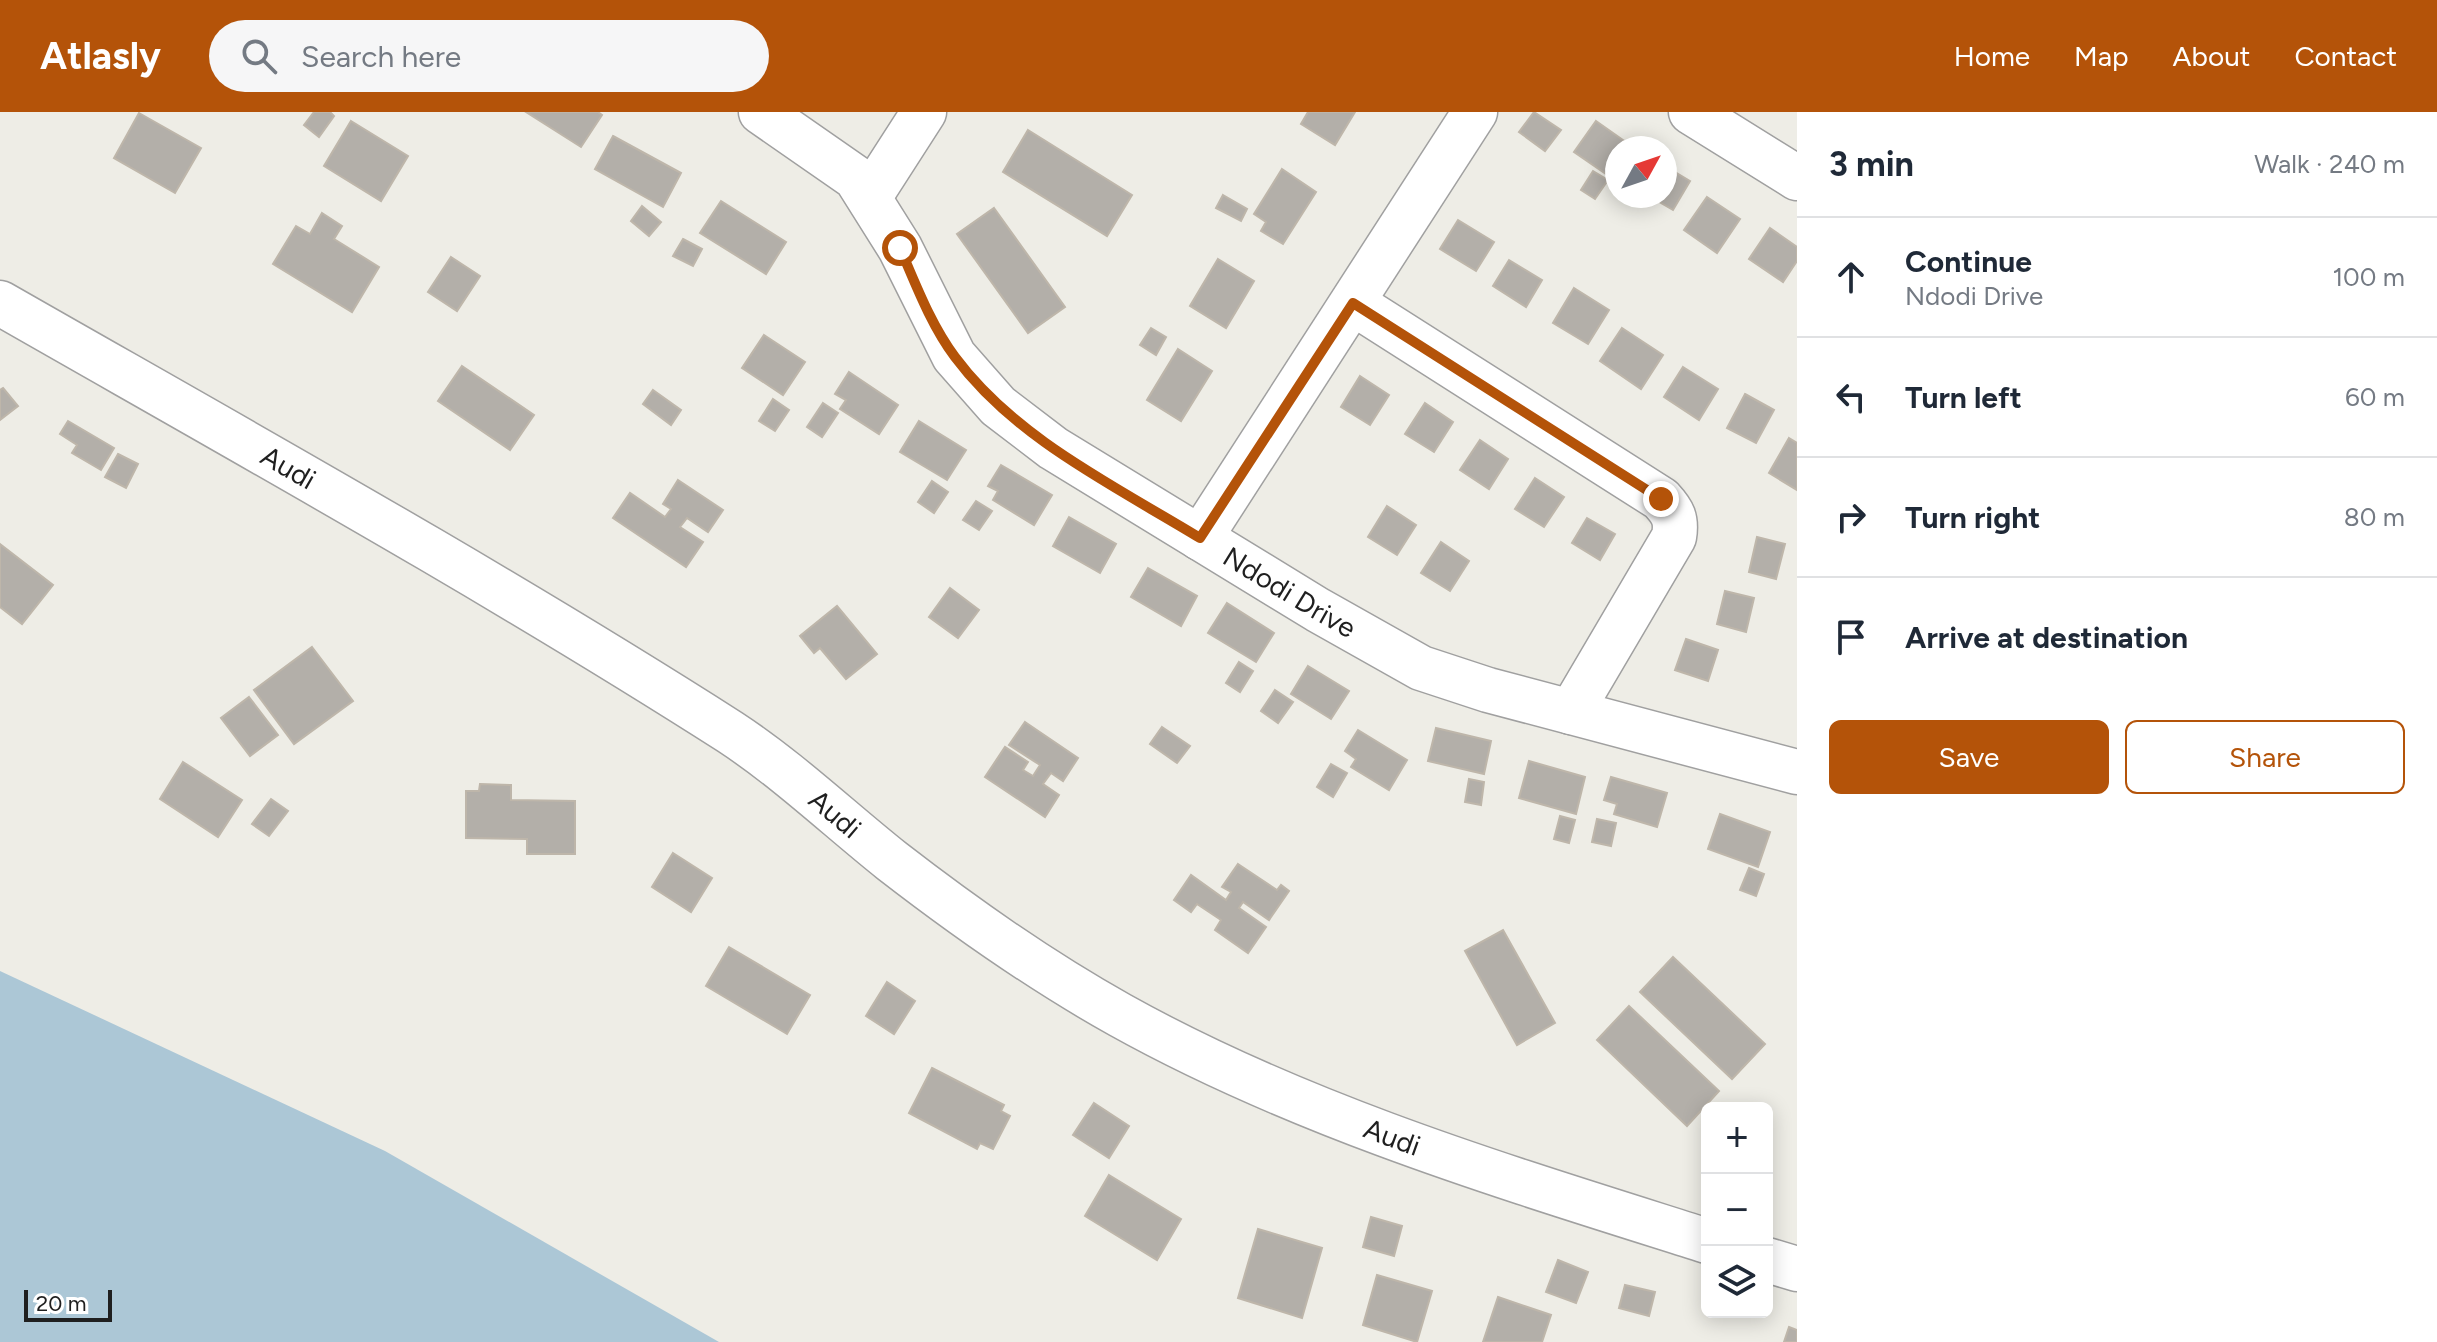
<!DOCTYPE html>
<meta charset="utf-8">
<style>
body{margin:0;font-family:Figtree,sans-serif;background:#f6f6f7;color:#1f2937}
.controls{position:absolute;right:24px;bottom:24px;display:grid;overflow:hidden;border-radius:12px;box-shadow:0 4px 20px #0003}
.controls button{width:72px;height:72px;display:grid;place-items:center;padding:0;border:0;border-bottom:2px solid #e0e1e3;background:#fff;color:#1f2937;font:40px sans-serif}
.compass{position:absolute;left:1605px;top:24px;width:72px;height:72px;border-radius:50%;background:#fff;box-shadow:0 4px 20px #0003;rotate:50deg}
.scale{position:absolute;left:24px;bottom:20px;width:88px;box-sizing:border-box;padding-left:8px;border:4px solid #1f1f1f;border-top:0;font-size:22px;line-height:28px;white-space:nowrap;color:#1f1f1f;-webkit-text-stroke:6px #fff;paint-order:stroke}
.stop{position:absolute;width:24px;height:24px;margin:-18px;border:6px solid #b45309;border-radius:50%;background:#fff}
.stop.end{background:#b45309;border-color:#fff;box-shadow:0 2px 8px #0008}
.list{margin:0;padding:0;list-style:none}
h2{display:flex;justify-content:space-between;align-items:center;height:104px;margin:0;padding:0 32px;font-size:34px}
h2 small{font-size:26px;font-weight:400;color:#747a83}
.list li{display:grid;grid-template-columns:52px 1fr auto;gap:24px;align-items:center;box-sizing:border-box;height:120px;padding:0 32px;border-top:2px solid #e0e1e3}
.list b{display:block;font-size:30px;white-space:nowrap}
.list p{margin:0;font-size:26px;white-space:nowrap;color:#747a83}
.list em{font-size:26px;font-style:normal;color:#747a83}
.actions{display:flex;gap:16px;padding:24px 32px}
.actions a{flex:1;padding:18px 0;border:2px solid #b45309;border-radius:12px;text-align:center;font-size:28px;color:#b45309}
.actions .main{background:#b45309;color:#fff}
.icon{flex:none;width:44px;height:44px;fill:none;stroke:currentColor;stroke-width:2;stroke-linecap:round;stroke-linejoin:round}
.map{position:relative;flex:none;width:1797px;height:1230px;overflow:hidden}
header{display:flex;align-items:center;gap:48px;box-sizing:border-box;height:112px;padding:0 40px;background:#b45309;color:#fff}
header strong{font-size:38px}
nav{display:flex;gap:44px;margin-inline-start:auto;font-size:28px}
.search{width:560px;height:72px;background:#f6f6f7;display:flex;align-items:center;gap:20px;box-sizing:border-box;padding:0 28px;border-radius:44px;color:#747a83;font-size:30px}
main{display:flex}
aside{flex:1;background:#fff}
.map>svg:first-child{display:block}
.water{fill:#acc7d6}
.building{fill:#b3afa9;stroke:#beb6aa;stroke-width:2}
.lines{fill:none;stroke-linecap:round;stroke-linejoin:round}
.minor-casing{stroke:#a0a0a0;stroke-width:47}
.minor{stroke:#fff;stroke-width:44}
.route{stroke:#b45309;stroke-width:10}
.labels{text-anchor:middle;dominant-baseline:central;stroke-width:6;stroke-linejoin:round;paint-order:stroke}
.street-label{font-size:28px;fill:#1f1f1f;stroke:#fff}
</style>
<header>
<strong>Atlasly</strong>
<div class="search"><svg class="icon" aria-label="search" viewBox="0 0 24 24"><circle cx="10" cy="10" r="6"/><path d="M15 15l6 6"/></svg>Search here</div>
<nav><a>Home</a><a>Map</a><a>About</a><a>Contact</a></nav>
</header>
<main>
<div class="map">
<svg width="1797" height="1230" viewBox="0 0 1797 1230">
<rect width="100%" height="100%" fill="#eeede6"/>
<!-- water -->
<polygon class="water" points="0,859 385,1039 719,1230 0,1230"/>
<!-- building -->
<g class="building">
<polygon points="314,0 330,0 334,4 319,25 304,13"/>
<polygon points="526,0 598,0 602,3 581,35"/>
<polygon points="1308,0 1355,0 1335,33 1301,12"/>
<polygon points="1534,0 1561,18 1545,39 1519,20"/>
<polygon points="139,1 201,36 175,81 114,46"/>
<polygon points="351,9 408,44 381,89 324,54"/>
<polygon points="1596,9 1630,33 1617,36 1617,52 1609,64 1574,40"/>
<polygon points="1028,18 1132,83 1107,124 1003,60"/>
<polygon points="613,24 681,61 663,95 595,57"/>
<polygon points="1665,54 1690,69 1673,98 1649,84 1665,84"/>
<polygon points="1282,57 1316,80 1283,132 1261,119 1266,110 1254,102"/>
<polygon points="1593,59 1608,68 1595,87 1581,78"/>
<polygon points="1223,83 1247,97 1241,109 1216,96"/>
<polygon points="1707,85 1740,107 1717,141 1684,118"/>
<polygon points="721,89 786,130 766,162 700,121"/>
<polygon points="642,94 661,110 649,124 631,109"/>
<polygon points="994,96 1065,195 1028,221 957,122"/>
<polygon points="322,101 342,114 334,127 379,155 352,200 273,152 296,114 310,122"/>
<polygon points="1458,108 1494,130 1476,159 1440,137"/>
<polygon points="1770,116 1797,135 1797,149 1783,170 1749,147"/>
<polygon points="683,127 702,137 693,154 673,144"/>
<polygon points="451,145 480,164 457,199 428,180"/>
<polygon points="1218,147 1254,169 1226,216 1190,194"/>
<polygon points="1509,148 1542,168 1526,195 1493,174"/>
<polygon points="1574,176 1609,198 1588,232 1553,211"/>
<polygon points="1151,216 1166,225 1156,243 1140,233"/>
<polygon points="1622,216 1663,243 1641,277 1600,249"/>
<polygon points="764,223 805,250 783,283 742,256"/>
<polygon points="1178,237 1212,259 1181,309 1147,288"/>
<polygon points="462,254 534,303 510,338 438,289"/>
<polygon points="1683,255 1718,277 1699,308 1664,285"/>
<polygon points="849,260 898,293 879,322 840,297 846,288 835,282"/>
<polygon points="1360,264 1389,283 1370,313 1341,295"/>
<polygon points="3,276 18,294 0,308 0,278"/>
<polygon points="653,278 681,298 671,313 643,292"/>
<polygon points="1745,282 1774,298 1756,331 1727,316"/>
<polygon points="773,287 789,298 775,319 759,309"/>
<polygon points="823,291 838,301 822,325 807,315"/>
<polygon points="1425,291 1453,310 1434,340 1405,322"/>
<polygon points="68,309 114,336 101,358 72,341 77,333 60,322"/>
<polygon points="919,309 966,338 947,368 900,340"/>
<polygon points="1789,326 1797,331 1797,378 1769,361"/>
<polygon points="1480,328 1508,347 1489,377 1460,358"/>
<polygon points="118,342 138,352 126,376 105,365"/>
<polygon points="1001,353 1052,383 1034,413 993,388 998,379 988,374"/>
<polygon points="1535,366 1564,385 1544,415 1515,397"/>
<polygon points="678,368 723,398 708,420 687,406 680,415 703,430 686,455 613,406 630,381 665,405 671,397 663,392"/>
<polygon points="932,369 948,380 934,401 918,390"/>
<polygon points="976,389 992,399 979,418 963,408"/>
<polygon points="1387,394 1416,413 1397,443 1368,425"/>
<polygon points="1069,405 1116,432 1100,461 1053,434"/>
<polygon points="1587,406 1615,422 1600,448 1572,431"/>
<polygon points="1757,425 1785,432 1776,467 1749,460"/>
<polygon points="1441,430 1469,449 1450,479 1421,461"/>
<polygon points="0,432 53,473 22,512 0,495"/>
<polygon points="1148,456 1197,484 1181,514 1131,485"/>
<polygon points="950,476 979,498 958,526 929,505"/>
<polygon points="1725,479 1754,486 1746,520 1717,512"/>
<polygon points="1227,491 1274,521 1256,550 1208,521"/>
<polygon points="837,494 877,542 846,567 820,536 814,541 800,524"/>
<polygon points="1686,527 1718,538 1708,569 1675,558"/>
<polygon points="312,535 353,589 294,632 254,578"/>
<polygon points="1239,550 1253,559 1240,580 1226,571"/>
<polygon points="1308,554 1349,579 1331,607 1291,582"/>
<polygon points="1275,578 1293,590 1278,611 1261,599"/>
<polygon points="249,585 278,623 250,644 221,606"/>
<polygon points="1025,610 1078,646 1063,669 1051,661 1043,672 1059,683 1045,705 985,665 1005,635 1028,650 1023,658 1033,664 1040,653 1009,633"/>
<polygon points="1162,615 1190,634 1177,651 1150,632"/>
<polygon points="1436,616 1491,629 1484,662 1428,649"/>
<polygon points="1358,618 1407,648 1389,678 1351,655 1356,647 1345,639"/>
<polygon points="1529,649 1585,665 1576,702 1519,686"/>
<polygon points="183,650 242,688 218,725 160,687"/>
<polygon points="1331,652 1347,661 1333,685 1317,675"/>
<polygon points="1611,665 1667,681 1657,715 1614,702 1617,692 1604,688"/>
<polygon points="1469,667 1484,670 1481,693 1465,690"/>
<polygon points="480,672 511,673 511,688 575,689 575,742 527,742 527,727 466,726 466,679 479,679"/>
<polygon points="271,687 288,699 269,724 252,712"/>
<polygon points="1720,702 1770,720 1758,755 1708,737"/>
<polygon points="1560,704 1575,708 1569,731 1554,727"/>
<polygon points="1597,707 1616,711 1611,734 1592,730"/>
<polygon points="673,741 712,766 691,800 652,775"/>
<polygon points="1238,752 1277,778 1281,773 1289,779 1269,808 1243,790 1239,796 1266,815 1248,841 1215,818 1221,808 1197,792 1191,800 1174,788 1191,763 1226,788 1231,780 1222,775"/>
<polygon points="1749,756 1764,762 1756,784 1740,778"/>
<polygon points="1503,818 1555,911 1517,933 1465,839"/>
<polygon points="729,835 810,883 787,922 706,874"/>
<polygon points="1673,845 1765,932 1732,967 1640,880"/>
<polygon points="887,870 915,889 894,922 866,904"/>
<polygon points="1629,894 1719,979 1687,1014 1597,928"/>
<polygon points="932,956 1004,993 1001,999 1010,1004 993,1037 980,1031 977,1037 909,1001"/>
<polygon points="1094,991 1129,1014 1109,1046 1073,1023"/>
<polygon points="1109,1063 1181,1107 1157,1148 1085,1104"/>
<polygon points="1371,1105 1402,1114 1394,1144 1363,1135"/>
<polygon points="1258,1117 1322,1136 1302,1206 1238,1186"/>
<polygon points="1558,1148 1588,1160 1576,1191 1546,1180"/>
<polygon points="1377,1163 1432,1179 1417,1230 1363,1213"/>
<polygon points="1625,1173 1655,1180 1649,1204 1619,1196"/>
<polygon points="1498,1185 1551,1203 1542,1230 1483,1230"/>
<polygon points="1789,1215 1797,1218 1797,1230 1784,1230"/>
</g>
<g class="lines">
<!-- minor casing -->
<g class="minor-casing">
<g id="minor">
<path id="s1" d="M761,0L856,66L900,136L954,244L998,294L1053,336L1318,498L1421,556L1488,578L1797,660"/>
<polyline points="1691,0 1797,66"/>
<polyline points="870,84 924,0"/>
<path id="s2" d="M0,191C245,331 492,468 730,620C788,658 838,706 892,749C963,804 1041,859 1120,903C1303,1005 1508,1066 1707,1129"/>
<path d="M1353,191L1661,387C1673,400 1677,407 1674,425L1571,600"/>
<polyline points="1200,426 1475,0"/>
<polyline points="1767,1148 1797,1157"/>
</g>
</g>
<!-- minor -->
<use href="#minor" class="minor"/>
</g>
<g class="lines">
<!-- route -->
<path class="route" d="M900,136C916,173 931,213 955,245C1016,327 1115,374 1200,426L1353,191L1661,387"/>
</g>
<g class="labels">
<!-- street labels -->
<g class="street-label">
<text stroke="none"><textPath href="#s2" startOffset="332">Audi</textPath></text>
<text stroke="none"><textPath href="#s1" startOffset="732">Ndodi Drive</textPath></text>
<text stroke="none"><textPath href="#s2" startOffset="980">Audi</textPath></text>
<text stroke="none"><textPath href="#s2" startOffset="1628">Audi</textPath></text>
</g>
</g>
</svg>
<div class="controls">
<button>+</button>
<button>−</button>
<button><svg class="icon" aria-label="layers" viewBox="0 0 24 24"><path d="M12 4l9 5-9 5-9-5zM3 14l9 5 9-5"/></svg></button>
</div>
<svg class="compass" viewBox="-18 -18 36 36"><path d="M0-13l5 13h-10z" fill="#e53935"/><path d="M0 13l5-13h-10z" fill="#747a83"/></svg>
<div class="scale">20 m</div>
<div class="stop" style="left:900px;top:136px"></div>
<div class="stop end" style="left:1661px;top:387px"></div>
</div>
<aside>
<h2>3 min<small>Walk · 240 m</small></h2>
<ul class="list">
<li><svg class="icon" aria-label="ahead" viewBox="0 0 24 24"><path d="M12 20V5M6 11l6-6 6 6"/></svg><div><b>Continue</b><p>Ndodi Drive</p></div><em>100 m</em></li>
<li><svg class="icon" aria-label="left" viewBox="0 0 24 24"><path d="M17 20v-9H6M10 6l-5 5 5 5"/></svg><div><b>Turn left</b></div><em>60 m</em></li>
<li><svg class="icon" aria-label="right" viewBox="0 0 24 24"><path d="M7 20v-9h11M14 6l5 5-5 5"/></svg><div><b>Turn right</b></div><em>80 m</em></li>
<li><svg class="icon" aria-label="arrive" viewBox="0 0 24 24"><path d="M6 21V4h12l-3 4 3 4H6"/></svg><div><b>Arrive at destination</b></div></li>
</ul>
<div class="actions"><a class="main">Save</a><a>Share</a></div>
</aside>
</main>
